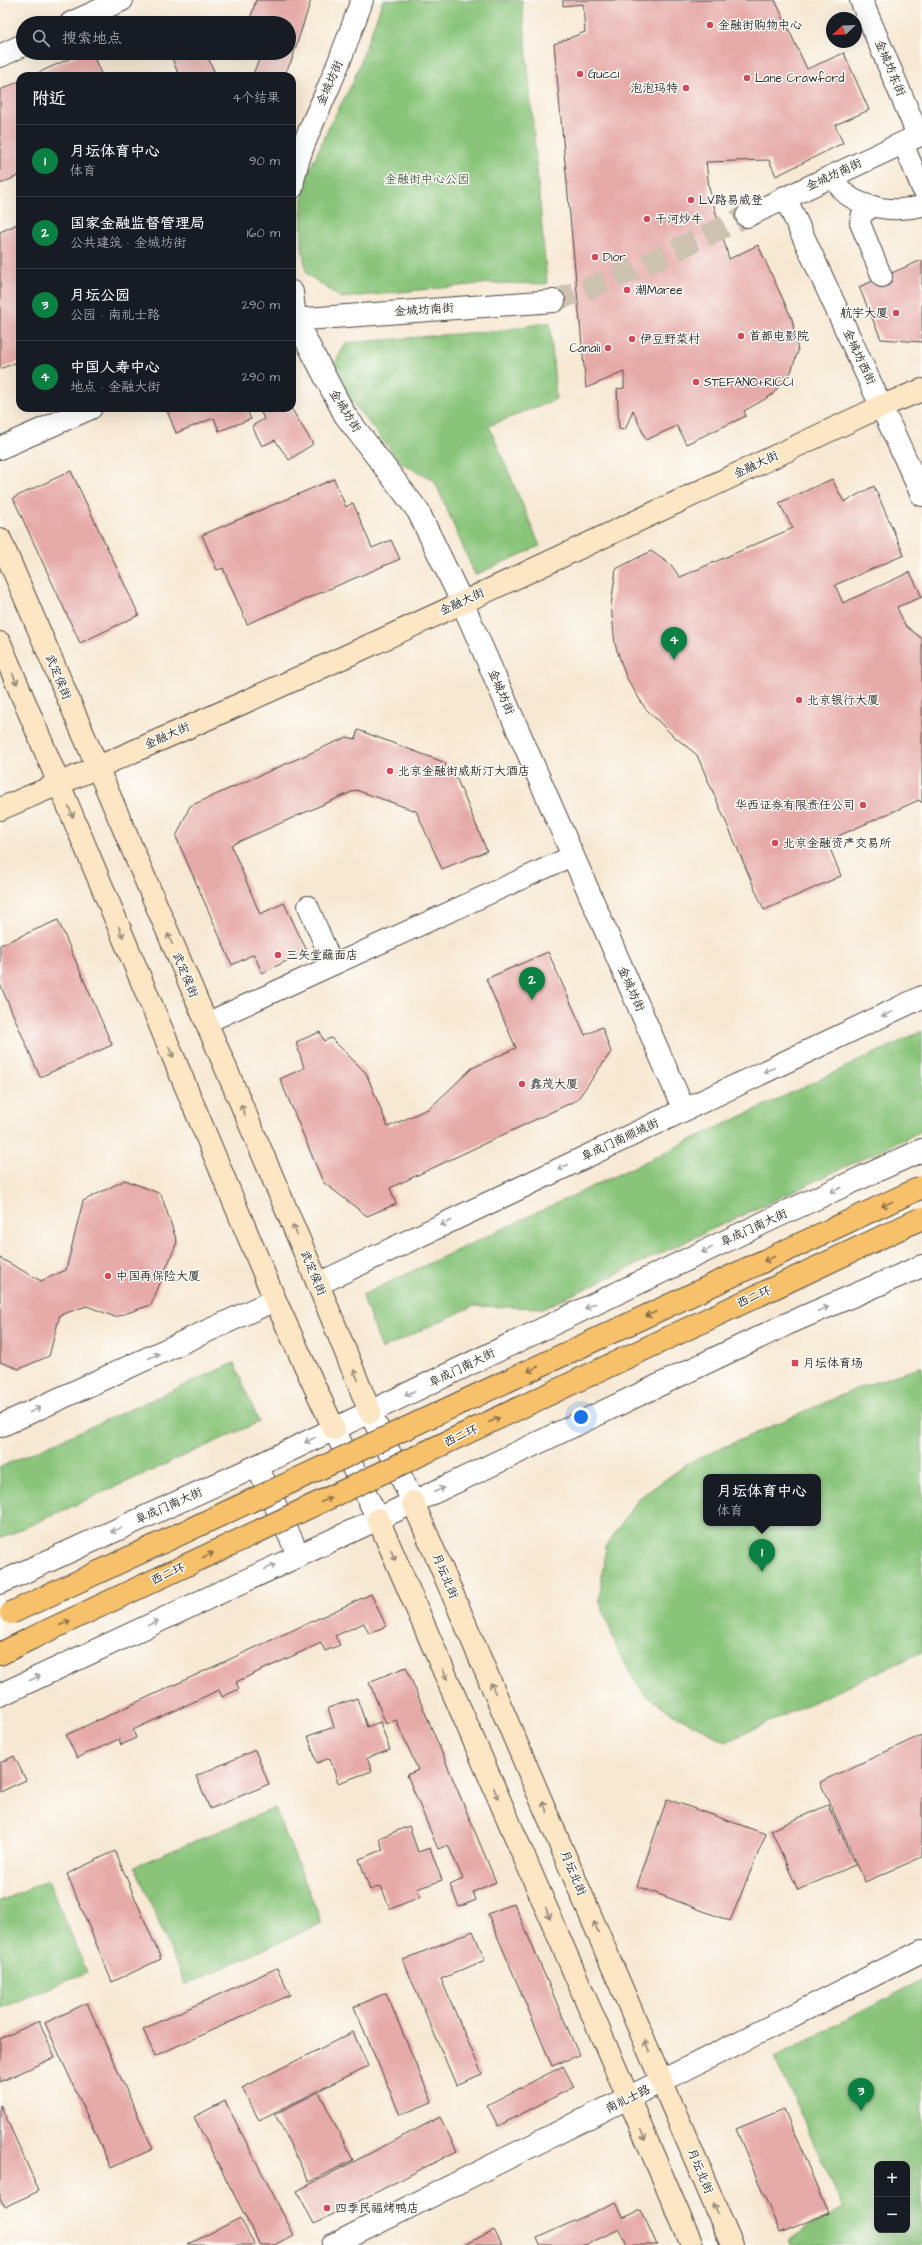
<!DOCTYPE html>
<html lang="zh">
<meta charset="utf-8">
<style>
body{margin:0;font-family:"Architects Daughter","LXGW WenKai TC",sans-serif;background:#242831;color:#f1f3f6}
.controls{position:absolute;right:12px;bottom:12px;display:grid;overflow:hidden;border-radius:8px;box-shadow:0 4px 16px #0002}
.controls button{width:36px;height:36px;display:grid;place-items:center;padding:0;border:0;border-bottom:1px solid #363941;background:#171b24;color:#f1f3f6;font:20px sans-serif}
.compass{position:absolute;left:826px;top:12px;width:36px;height:36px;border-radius:50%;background:#171b24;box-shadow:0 4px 16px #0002;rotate:247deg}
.you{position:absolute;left:581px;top:1417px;width:14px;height:14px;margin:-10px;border:3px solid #fff;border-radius:50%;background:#1a73e8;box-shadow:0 0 0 6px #1a73e833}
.badge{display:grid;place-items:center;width:26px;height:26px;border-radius:50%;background:#0b8043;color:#fff;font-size:13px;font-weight:700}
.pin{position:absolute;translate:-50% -33px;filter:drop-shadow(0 1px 2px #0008)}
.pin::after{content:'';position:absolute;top:21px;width:14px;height:12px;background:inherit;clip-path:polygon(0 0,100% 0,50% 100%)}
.popup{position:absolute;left:703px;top:1474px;width:118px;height:52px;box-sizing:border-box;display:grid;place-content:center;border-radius:8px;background:#171b24;filter:drop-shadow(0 1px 3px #0005);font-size:13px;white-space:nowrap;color:#9ea1a6}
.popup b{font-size:15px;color:#f1f3f6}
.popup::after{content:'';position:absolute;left:50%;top:100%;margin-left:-8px;border:8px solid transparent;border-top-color:#171b24}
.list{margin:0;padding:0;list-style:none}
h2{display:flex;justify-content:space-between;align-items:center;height:52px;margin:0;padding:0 16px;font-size:17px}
h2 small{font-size:13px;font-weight:400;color:#9ea1a6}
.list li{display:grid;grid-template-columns:26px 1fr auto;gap:12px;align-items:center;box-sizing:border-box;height:72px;padding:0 16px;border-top:1px solid #363941}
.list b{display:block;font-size:15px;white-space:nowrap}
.list p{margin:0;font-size:13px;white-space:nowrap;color:#9ea1a6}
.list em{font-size:13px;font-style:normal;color:#9ea1a6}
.icon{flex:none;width:22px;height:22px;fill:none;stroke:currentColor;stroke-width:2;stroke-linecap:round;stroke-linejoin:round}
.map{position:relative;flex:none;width:922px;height:2245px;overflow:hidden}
.search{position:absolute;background:#171b24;box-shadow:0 4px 16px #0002;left:16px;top:16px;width:280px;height:44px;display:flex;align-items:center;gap:10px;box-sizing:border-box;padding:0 14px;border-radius:22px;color:#9ea1a6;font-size:15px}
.panel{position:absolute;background:#171b24;box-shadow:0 4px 16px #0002;left:16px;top:72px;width:280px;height:340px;border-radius:12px}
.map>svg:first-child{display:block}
.green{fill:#89c47a;stroke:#5a7852;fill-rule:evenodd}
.building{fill:#e6aaa9}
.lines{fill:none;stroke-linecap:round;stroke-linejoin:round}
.tertiary-tunnel{stroke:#cec2b1;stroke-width:22;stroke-dasharray:22 11;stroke-linecap:butt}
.minor-casing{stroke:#4a4744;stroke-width:22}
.tertiary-casing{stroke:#4a4744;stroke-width:24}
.secondary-casing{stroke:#4a4744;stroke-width:24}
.trunk-casing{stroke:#4a4744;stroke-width:24}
.minor{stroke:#fff;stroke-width:20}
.tertiary{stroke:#fff;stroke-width:22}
.secondary{stroke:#fce6c4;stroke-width:22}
.trunk{stroke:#f7c06b;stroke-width:22}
.trunk-bridge-casing{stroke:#4a4744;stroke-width:24;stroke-linecap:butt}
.trunk-bridge{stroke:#f7c06b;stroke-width:22}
.oneway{stroke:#948878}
.oneway2{stroke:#a0a0a0}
.oneway3{stroke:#876e48}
.poi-dot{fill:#d1495b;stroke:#fdfcf7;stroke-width:1.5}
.labels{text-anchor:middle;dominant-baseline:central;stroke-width:3;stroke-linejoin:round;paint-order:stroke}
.poi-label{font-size:12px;fill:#2b2b2b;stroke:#fdfcf7;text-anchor:start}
.street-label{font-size:12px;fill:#2b2b2b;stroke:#fdfcf7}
.park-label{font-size:12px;fill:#4c6147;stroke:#fdfcf7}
</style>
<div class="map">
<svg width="922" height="2245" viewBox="0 0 922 2245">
<rect width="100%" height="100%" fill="#fdfcf7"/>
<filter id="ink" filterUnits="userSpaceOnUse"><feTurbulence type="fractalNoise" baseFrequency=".025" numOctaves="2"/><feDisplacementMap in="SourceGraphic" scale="8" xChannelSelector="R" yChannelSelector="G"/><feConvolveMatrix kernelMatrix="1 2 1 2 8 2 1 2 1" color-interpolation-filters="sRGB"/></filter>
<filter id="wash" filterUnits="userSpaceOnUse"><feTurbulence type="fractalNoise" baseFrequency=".012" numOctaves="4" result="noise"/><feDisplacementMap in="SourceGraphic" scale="16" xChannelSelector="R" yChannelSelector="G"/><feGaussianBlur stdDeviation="0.9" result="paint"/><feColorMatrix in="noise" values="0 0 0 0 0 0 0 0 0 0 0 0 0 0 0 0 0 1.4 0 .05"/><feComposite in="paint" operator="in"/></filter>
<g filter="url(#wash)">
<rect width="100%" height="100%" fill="#f7e8d3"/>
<!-- green -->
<g class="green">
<polygon points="383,0 522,0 547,284 490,283 341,298 307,274 302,248 301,211 306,177 331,123 353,82"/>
<polygon points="550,322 556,399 489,426 540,546 475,575 434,480 401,463 348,397 334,365 346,343 504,330"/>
<polygon points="922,1031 922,1131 544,1308 473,1306 382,1349 362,1295"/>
<polygon points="234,1363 259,1422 0,1539 0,1467"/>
<path d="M920,1367H922V1652L726,1742L672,1713L643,1693L619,1654L599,1599L606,1546L639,1498L690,1462L858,1388ZM706,1477H818V1523H706Z"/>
<polygon points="275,1808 322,1923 185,1985 135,1866"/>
<polygon points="48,1880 87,1972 0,2009 0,1901"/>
<path d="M922,1980V2245H790L788,2240L843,2208L775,2057ZM877,2164H907V2230H877Z"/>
</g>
<g id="blocks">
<!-- building -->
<g class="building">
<polygon points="256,0 311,0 291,62 283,76 252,76 262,53 289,53 289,23 249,23"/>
<polygon points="563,0 775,0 807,69 844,53 869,110 835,125 843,143 776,176 769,160 706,162 709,188 729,259 758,245 792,319 798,351 791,372 772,395 744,411 746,416 686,444 677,426 646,440 633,410 625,430 619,429 617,389 624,388 624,372 586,388 554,44 585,32 583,4 563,6"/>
<polygon points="190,15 193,23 171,23"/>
<polygon points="82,53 92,53 102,76 31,76"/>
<polygon points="170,53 206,53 216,76 179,76"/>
<polygon points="20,81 20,175 0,184 0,90"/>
<polygon points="20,223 20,361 0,369 0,232"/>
<polygon points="922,260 922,342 881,339 859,287"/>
<polygon points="166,408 246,408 251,419 219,431 214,418 176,433"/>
<polygon points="259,408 291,408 313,444 289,460 275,440 262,446 252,426 264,419"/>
<polygon points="71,471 139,615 80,643 13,498"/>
<polygon points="334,479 346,507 353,503 372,548 391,540 400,559 247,624 223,568 217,570 202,535"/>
<polygon points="832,479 844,502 874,486 904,555 835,585 843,603 910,572 922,597 897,607 905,625 922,639 922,803 919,800 827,841 841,876 764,910 697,755 671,734 645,708 626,677 615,644 611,605 616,569 651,551 671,565 680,577 793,528 779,503"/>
<polygon points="358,730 446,763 443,772 456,777 487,851 442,869 416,811 356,790 231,845 260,914 284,903 307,951 262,973 254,954 232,965 176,837 190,806 347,737 355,739"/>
<polygon points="58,920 112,1045 40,1077 0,984 0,945"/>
<polygon points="548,952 585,1035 602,1027 611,1052 577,1100 390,1188 396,1204 367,1216 323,1182 280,1079 304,1068 296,1042 320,1032 324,1041 331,1038 366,1073 388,1127 430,1108 472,1068 516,1048 486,979"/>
<polygon points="125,1180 161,1194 177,1242 151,1305 115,1317 87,1306 60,1315 49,1356 19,1369 0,1362 0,1258 41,1281 66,1270 83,1201"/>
<polygon points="371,1594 386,1626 369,1634 364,1623 335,1636 340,1645 325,1651 321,1643 236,1682 239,1689 222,1697 219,1690 133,1730 136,1738 121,1745 119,1739 77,1758 66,1735"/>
<polygon points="406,1667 496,1882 473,1892 476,1900 459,1907 450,1885 463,1879 448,1845 438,1849 407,1775 418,1770 396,1720 386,1724 369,1682"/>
<polygon points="357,1698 367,1727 380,1722 390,1750 367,1758 372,1771 338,1783 330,1758 317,1763 308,1736 334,1727 328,1708"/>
<polygon points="922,1735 922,1857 865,1882 820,1782"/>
<polygon points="255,1750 269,1784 210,1809 196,1776"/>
<polygon points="14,1756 26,1780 0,1792 0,1763"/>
<polygon points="667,1799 766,1834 730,1921 637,1886"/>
<polygon points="828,1805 855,1865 798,1890 771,1830"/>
<polygon points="409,1826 418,1852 430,1848 442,1880 417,1889 420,1897 390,1909 381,1886 370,1890 359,1859 383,1850 379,1838"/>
<polygon points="115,1851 161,1959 112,1982 67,1874"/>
<polygon points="514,1903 579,2055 552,2066 488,1914"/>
<polygon points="473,1931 485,1960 441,1979 482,2074 456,2085 403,1960"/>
<polygon points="277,1968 290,1995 155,2056 143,2029"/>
<polygon points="386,1993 432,2102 400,2115 354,2007"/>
<polygon points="87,2003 153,2149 111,2168 45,2023"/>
<polygon points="39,2021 55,2057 0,2082 0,2039"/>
<polygon points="353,2032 368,2066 259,2120 242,2088"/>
<polygon points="563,2066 574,2087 498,2126 487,2105"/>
<polygon points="319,2092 353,2160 309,2182 275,2114"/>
<polygon points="225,2101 294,2235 274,2245 260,2245 194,2117"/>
<polygon points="0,2104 39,2191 4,2207 0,2199"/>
<polygon points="784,2109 828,2213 780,2233 736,2129"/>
<polygon points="440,2117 457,2151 314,2224 297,2191"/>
<polygon points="616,2202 623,2218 641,2210 657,2245 627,2245 620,2229 585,2245 540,2245 537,2238"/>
<polygon points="240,2218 255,2245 187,2245"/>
<polygon points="494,2230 502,2245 464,2245"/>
</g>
</g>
</g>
<g filter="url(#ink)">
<use href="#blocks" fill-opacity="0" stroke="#4a4744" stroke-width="1"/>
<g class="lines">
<!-- tertiary-tunnel -->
<polyline class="tertiary-tunnel" points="554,301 627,273 747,216"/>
<!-- minor casing -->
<g class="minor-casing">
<g id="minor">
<polyline points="903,143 922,189"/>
<path d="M831,176C836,182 841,190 847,195C868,210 898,212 922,206"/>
<polyline points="874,206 862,214 860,223 882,277"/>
<polyline points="308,906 333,965"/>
<polyline points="206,1023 572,856"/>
</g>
</g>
<!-- tertiary casing -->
<g class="tertiary-casing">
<g id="tertiary">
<polyline points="861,0 918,135"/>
<polyline points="71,23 122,0"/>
<polyline points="0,56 23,45"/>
<path d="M292,188C296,155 314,121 327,91C340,61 351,31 362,0"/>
<polyline points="785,197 922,495"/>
<polyline points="747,216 922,134"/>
<polyline points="292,292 295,319 345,415 418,511 462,602 684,1110"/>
<polyline points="292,320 554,301"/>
<polyline points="0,448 91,408"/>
<polyline points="318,1284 922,997"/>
<polyline points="370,1412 413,1502"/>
<polyline points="0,1426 275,1300"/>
<polyline points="334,1429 378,1519"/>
<polyline points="257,1466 298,1554"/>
<polyline points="0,1583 257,1466 780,1215 922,1150"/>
<polyline points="0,1695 397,1510 787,1324 922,1266"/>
<polyline points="333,2245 922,1951"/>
</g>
</g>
<!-- secondary casing -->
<g class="secondary-casing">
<g id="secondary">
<polyline points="0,539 318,1284 370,1412"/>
<polyline points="0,643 275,1300 334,1429"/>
<path d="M0,809C298,683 589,543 882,406L922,390"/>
<polyline points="413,1502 732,2245"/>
<polyline points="378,1519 692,2245"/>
</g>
</g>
<!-- trunk casing -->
<g class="trunk-casing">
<polyline id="trunk" points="0,1654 30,1639"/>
</g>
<!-- minor -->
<use href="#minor" class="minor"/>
<!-- tertiary -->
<use href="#tertiary" class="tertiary"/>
<!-- secondary -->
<use href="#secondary" class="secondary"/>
<!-- trunk -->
<use href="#trunk" class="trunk"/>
<!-- trunk-bridge casing -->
<g class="trunk-bridge-casing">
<g id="trunk-bridge">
<polyline points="11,1613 922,1187"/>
<polyline points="30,1639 922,1218"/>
</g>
</g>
<!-- trunk-bridge -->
<use href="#trunk-bridge" class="trunk-bridge"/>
</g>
<!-- one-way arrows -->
<defs><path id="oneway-shaft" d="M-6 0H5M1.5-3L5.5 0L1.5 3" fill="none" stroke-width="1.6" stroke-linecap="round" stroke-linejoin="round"/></defs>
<g class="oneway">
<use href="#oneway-shaft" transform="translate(15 679) rotate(67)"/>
<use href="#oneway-shaft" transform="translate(71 812) rotate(67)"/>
<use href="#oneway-shaft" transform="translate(121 932) rotate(67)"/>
<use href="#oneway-shaft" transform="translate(170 939) rotate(-113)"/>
<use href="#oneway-shaft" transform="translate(171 1052) rotate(67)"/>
<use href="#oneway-shaft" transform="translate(243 1110) rotate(-113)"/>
<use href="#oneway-shaft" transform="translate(295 1230) rotate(-113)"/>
<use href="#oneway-shaft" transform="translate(356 1375) rotate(-112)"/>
<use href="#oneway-shaft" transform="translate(393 1555) rotate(67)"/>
<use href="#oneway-shaft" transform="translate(445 1674) rotate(67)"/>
<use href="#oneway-shaft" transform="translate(493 1688) rotate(-113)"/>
<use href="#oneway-shaft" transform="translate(496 1793) rotate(67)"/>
<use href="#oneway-shaft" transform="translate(545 1807) rotate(-113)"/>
<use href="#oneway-shaft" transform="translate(548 1913) rotate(67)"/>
<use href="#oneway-shaft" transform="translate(596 1927) rotate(-113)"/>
<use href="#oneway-shaft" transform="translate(647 2046) rotate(-113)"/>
<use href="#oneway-shaft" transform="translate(643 2135) rotate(66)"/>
<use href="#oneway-shaft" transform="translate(716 2209) rotate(-113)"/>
</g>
<g class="oneway2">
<use href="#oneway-shaft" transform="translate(887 1014) rotate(155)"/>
<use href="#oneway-shaft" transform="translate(769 1070) rotate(155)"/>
<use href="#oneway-shaft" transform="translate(563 1167) rotate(155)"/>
<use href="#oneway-shaft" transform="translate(836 1190) rotate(155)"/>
<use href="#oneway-shaft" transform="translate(446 1223) rotate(155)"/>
<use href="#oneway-shaft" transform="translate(707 1250) rotate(154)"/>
<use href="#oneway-shaft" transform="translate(590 1306) rotate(154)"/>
<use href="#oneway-shaft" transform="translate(823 1309) rotate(-23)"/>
<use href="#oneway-shaft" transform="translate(154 1356) rotate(-25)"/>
<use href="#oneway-shaft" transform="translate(410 1393) rotate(154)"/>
<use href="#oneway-shaft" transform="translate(35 1410) rotate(-25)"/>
<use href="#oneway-shaft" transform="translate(310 1440) rotate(154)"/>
<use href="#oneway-shaft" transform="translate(439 1490) rotate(-25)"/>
<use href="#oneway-shaft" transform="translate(116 1530) rotate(156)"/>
<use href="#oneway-shaft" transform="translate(270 1567) rotate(-25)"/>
<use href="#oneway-shaft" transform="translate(153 1623) rotate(-25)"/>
<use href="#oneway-shaft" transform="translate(35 1678) rotate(-25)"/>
</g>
<g class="oneway3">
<use href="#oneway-shaft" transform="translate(887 1204) rotate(155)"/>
<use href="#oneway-shaft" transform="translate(769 1259) rotate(155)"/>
<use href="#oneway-shaft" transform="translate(651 1314) rotate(155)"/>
<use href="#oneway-shaft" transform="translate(533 1369) rotate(155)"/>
<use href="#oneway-shaft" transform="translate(494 1420) rotate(-25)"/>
<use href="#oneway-shaft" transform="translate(326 1500) rotate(-25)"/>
<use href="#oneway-shaft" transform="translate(208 1555) rotate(-25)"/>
<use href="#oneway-shaft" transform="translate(65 1623) rotate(-25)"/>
</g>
</g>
<!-- markers -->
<g class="poi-dot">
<circle cx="710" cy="25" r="4"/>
<circle cx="580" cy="74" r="4"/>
<circle cx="747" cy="78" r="4"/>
<circle cx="686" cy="88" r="4"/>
<circle cx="691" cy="200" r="4"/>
<circle cx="647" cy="219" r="4"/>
<circle cx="595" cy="257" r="4"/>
<circle cx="627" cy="290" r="4"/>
<circle cx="896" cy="313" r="4"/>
<circle cx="741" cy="336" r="4"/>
<circle cx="632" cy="339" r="4"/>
<circle cx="608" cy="348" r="4"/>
<circle cx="696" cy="382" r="4"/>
<circle cx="799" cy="700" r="4"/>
<circle cx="390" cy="771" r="4"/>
<circle cx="863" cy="805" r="4"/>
<circle cx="775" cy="843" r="4"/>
<circle cx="278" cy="955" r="4"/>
<circle cx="522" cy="1084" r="4"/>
<circle cx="108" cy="1276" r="4"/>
<rect x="791" y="1359" width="8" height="8" rx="2"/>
<circle cx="327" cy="2208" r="4"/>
</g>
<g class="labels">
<!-- poi labels -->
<g class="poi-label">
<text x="718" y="25">金融街购物中心</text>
<text x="588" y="74">Gucci</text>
<text x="755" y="78">Lane Crawford</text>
<text x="678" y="88" text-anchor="end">泡泡玛特</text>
<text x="699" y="200">LV路易威登</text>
<text x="655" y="219">干河炒牛</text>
<text x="603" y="257">Dior</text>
<text x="635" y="290">潮Maree</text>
<text x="888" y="313" text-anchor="end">航宇大厦</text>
<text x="749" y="336">首都电影院</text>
<text x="640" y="339">伊豆野菜村</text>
<text x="600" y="348" text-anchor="end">Canali</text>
<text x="704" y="382">STEFANO+RICCI</text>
<text x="807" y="700">北京银行大厦</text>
<text x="398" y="771">北京金融街威斯汀大酒店</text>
<text x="855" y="805" text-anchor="end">华西证券有限责任公司</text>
<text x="783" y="843">北京金融资产交易所</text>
<text x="286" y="955">三矢堂蘸面店</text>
<text x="530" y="1084">鑫茂大厦</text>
<text x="116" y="1276">中国再保险大厦</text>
<text x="803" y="1363">月坛体育场</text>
<text x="335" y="2208">四季民福烤鸭店</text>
</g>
<!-- street labels -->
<g class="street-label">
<text transform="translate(890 68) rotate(67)">金城坊东街</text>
<text transform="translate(330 83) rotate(-66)">金城坊街</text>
<text transform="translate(834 175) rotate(-25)">金城坊南街</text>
<text transform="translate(424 310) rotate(-4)">金城坊南街</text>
<text transform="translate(859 357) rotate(65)">金城坊西街</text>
<text transform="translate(345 411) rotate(58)">金城坊街</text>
<text transform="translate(756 465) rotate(-25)">金融大街</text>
<text transform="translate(462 602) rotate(-25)">金融大街</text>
<text transform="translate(58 677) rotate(67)">武定侯街</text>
<text transform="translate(501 692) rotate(67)">金城坊街</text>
<text transform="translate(167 736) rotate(-24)">金融大街</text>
<text transform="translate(185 975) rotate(67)">武定侯街</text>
<text transform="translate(631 989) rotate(66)">金城坊街</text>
<text transform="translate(620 1140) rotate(-25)">阜成门南顺城街</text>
<text transform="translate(754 1228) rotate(-25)">阜成门南大街</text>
<text transform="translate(313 1273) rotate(67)">武定侯街</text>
<text transform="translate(754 1297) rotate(-25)">西二环</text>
<text transform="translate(462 1368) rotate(-26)">阜成门南大街</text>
<text transform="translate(461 1436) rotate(-25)">西二环</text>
<text transform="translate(169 1506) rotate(-24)">阜成门南大街</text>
<text transform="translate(168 1574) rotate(-25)">西二环</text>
<text transform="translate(445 1576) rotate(67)">月坛北街</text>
<text transform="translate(573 1873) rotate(67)">月坛北街</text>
<text transform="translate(628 2099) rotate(-26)">南礼士路</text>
<text transform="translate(700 2171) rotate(67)">月坛北街</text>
</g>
<!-- park labels -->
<g class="park-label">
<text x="427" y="179">金融街中心公园</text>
</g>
</g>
</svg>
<div class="controls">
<button>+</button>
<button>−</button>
</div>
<svg class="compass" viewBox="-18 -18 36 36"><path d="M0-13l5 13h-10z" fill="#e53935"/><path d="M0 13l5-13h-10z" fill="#9ea1a6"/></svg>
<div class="you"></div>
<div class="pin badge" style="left:762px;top:1572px">1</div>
<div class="popup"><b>月坛体育中心</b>体育</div>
<div class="pin badge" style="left:532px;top:1000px">2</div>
<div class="pin badge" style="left:861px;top:2111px">3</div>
<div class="pin badge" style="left:674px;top:660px">4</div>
<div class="search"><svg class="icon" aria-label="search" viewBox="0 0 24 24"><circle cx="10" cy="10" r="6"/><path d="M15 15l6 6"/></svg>搜索地点</div>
<section class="panel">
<h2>附近<small>4个结果</small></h2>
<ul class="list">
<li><span class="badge">1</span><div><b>月坛体育中心</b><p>体育</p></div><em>90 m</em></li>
<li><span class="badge">2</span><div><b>国家金融监督管理局</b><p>公共建筑 · 金城坊街</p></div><em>160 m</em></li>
<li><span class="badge">3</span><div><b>月坛公园</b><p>公园 · 南礼士路</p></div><em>290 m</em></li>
<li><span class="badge">4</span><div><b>中国人寿中心</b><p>地点 · 金融大街</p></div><em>290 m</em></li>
</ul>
</section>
</div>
